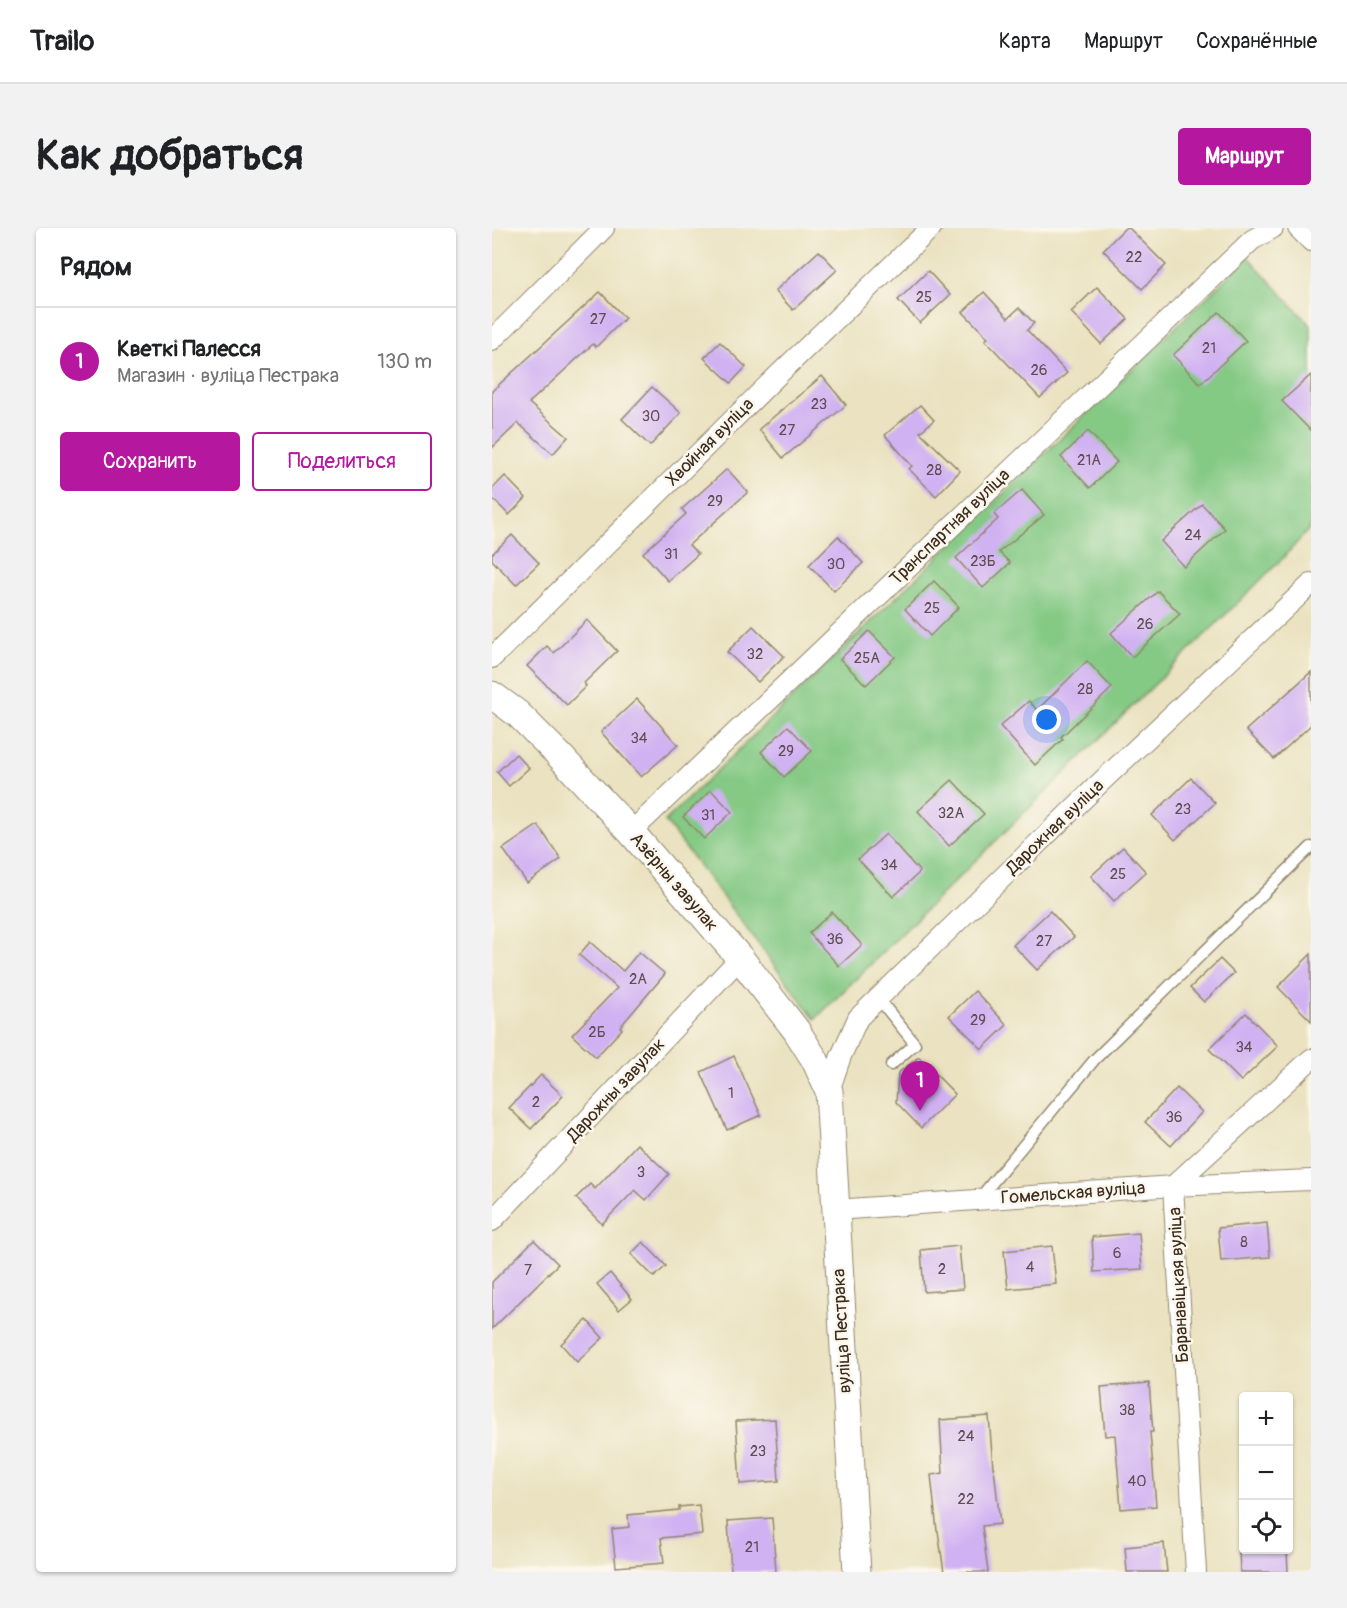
<!DOCTYPE html>
<html lang="ru">
<meta charset="utf-8">
<style>
body{margin:0;font-family:Pangolin,sans-serif;background:#f2f2f2;color:#202124}
.controls{position:absolute;right:18px;bottom:18px;display:grid;overflow:hidden;border-radius:6px;box-shadow:0 2px 4px #0004}
.controls button{width:54px;height:54px;display:grid;place-items:center;padding:0;border:0;border-bottom:2px solid #e0e0e0;background:#fff;color:#202124;font:30px sans-serif}
.you{position:absolute;left:555px;top:492px;width:21px;height:21px;margin:-15px;border:4px solid #fff;border-radius:50%;background:#1a73e8;box-shadow:0 0 0 9px #1a73e833}
.badge{display:grid;place-items:center;width:39px;height:39px;border-radius:50%;background:#b5179e;color:#fff;font-size:20px;font-weight:700}
.pin{position:absolute;translate:-50% -50px;filter:drop-shadow(0 2px 3px #0008)}
.pin::after{content:'';position:absolute;top:32px;width:21px;height:18px;background:inherit;clip-path:polygon(0 0,100% 0,50% 100%)}
.list{margin:0;padding:0;list-style:none}
h2{display:flex;justify-content:space-between;align-items:center;height:78px;margin:0;padding:0 24px;font-size:26px}
h2 small{font-size:20px;font-weight:400;color:#757577}
.list li{display:grid;grid-template-columns:39px 1fr auto;gap:18px;align-items:center;box-sizing:border-box;height:108px;padding:0 24px;border-top:2px solid #e0e0e0}
.list b{display:block;font-size:22px;white-space:nowrap}
.list p{margin:0;font-size:20px;white-space:nowrap;color:#757577}
.list em{font-size:20px;font-style:normal;color:#757577}
.actions{display:flex;gap:12px;padding:18px 24px}
.actions a{flex:1;padding:14px 0;border:2px solid #b5179e;border-radius:6px;text-align:center;font-size:21px;color:#b5179e}
.actions .main{background:#b5179e;color:#fff}
.icon{flex:none;width:33px;height:33px;fill:none;stroke:currentColor;stroke-width:2;stroke-linecap:round;stroke-linejoin:round}
.map{position:relative;flex:none;width:819px;height:1344px;overflow:hidden;border-radius:6px}
header{display:flex;align-items:center;gap:36px;box-sizing:border-box;height:84px;padding:0 30px;background:#fff;border-bottom:2px solid #e0e0e0}
header strong{font-size:28px}
nav{display:flex;gap:33px;margin-inline-start:auto;font-size:21px}
.intro{display:flex;align-items:center;justify-content:space-between;box-sizing:border-box;height:144px;padding:0 36px}
h1{margin:0;font-size:42px}
.button{padding:15px 27px;border-radius:6px;background:#b5179e;color:#fff;font-size:21px;font-weight:700}
main{display:flex;gap:36px;padding:0 36px}
aside{flex:1;background:#fff;border-radius:6px;box-shadow:0 2px 4px #0004}
.map>svg:first-child{display:block}
.green{fill:#84c984;stroke:#607a51;stroke-width:1.5}
.building{fill:#d0b1f2}
.lines{fill:none;stroke-linecap:round;stroke-linejoin:round}
.lane-casing{stroke:#92866f;stroke-width:13}
.street-casing{stroke:#92866f;stroke-width:22}
.secondary-casing{stroke:#92866f;stroke-width:29}
.lane{stroke:#fff;stroke-width:10}
.street{stroke:#fff;stroke-width:20}
.secondary{stroke:#fff;stroke-width:27}
.labels{text-anchor:middle;dominant-baseline:central;stroke-width:5;stroke-linejoin:round;paint-order:stroke}
.number-label{font-size:15px;fill:#604c53}
.street-label{font-size:18px;fill:#3b2a1e;stroke:#fbf7ec}
</style>
<header>
<strong>Trailo</strong>
<nav><a>Карта</a><a>Маршрут</a><a>Сохранённые</a></nav>
</header>
<div class="intro"><h1>Как добраться</h1><a class="button">Маршрут</a></div>
<main>
<aside>
<h2>Рядом<small></small></h2>
<ul class="list">
<li><span class="badge">1</span><div><b>Кветкі Палесся</b><p>Магазин · вуліца Пестрака</p></div><em>130 m</em></li>
</ul>
<div class="actions"><a class="main">Сохранить</a><a>Поделиться</a></div>
</aside>
<div class="map">
<svg width="819" height="1344" viewBox="0 0 819 1344">
<rect width="100%" height="100%" fill="#fbf7ec"/>
<filter id="ink" filterUnits="userSpaceOnUse"><feTurbulence type="fractalNoise" baseFrequency=".0167" numOctaves="2"/><feDisplacementMap in="SourceGraphic" scale="12" xChannelSelector="R" yChannelSelector="G"/><feConvolveMatrix kernelMatrix="1 2 1 2 8 2 1 2 1" color-interpolation-filters="sRGB"/></filter>
<filter id="wash" filterUnits="userSpaceOnUse"><feTurbulence type="fractalNoise" baseFrequency=".008" numOctaves="4" result="noise"/><feDisplacementMap in="SourceGraphic" scale="24" xChannelSelector="R" yChannelSelector="G"/><feGaussianBlur stdDeviation="1.35" result="paint"/><feColorMatrix in="noise" values="0 0 0 0 0 0 0 0 0 0 0 0 0 0 0 0 0 1.4 0 .05"/><feComposite in="paint" operator="in"/></filter>
<g filter="url(#wash)">
<rect width="100%" height="100%" fill="#eae2c0"/>
<!-- green -->
<polygon class="green" points="756,29 819,98 819,299 791,330 323,791 173,593"/>
<g id="blocks">
<!-- building -->
<g class="building">
<polygon points="633,0 637,0 674,37 650,61 611,22"/>
<polygon points="327,23 345,42 301,82 283,63"/>
<polygon points="436,43 458,67 428,95 406,72"/>
<polygon points="605,59 636,91 609,116 579,84"/>
<polygon points="108,64 133,90 104,119 101,116 37,175 76,209 61,226 26,195 0,220 0,163"/>
<polygon points="492,64 516,90 527,80 542,95 535,102 575,145 548,170 493,112 496,110 471,84"/>
<polygon points="727,84 754,113 708,156 681,127"/>
<polygon points="228,114 254,139 239,155 212,130"/>
<polygon points="819,147 819,203 790,173"/>
<polygon points="330,148 354,177 291,230 267,201"/>
<polygon points="160,159 189,185 158,218 130,191"/>
<polygon points="428,177 442,192 428,204 468,243 444,268 417,241 420,238 393,207"/>
<polygon points="596,203 625,234 598,260 569,229"/>
<polygon points="235,241 256,264 197,317 206,326 176,353 151,325 194,286 190,281"/>
<polygon points="13,248 34,270 17,287 0,270 0,261"/>
<polygon points="530,262 552,287 507,324 518,335 491,360 464,330 506,291 502,286"/>
<polygon points="710,276 733,301 692,339 669,313"/>
<polygon points="20,307 47,335 24,357 0,332 0,326"/>
<polygon points="346,308 371,335 342,363 317,337"/>
<polygon points="442,353 467,379 438,408 413,381"/>
<polygon points="666,363 688,386 640,429 619,405"/>
<polygon points="95,392 125,423 92,455 94,458 75,477 35,438 55,418 62,425"/>
<polygon points="261,398 292,428 266,454 235,424"/>
<polygon points="377,403 403,429 374,457 348,431"/>
<polygon points="595,433 620,460 569,509 571,511 543,537 508,498 537,473 545,482"/>
<polygon points="819,444 819,497 782,531 754,502"/>
<polygon points="145,471 186,517 149,549 109,504"/>
<polygon points="296,498 320,523 292,549 269,524"/>
<polygon points="24,526 37,540 17,558 5,544"/>
<polygon points="699,550 723,575 683,612 660,587"/>
<polygon points="460,552 492,586 457,618 426,583"/>
<polygon points="219,562 240,584 212,611 191,589"/>
<polygon points="46,597 69,631 35,655 11,621"/>
<polygon points="394,606 428,644 401,669 366,631"/>
<polygon points="631,619 654,644 622,673 599,648"/>
<polygon points="558,683 582,709 545,742 521,717"/>
<polygon points="340,684 370,717 347,738 317,705"/>
<polygon points="98,714 131,743 147,724 173,746 128,799 130,801 104,829 80,807 125,760 87,727"/>
<polygon points="819,726 819,793 786,759"/>
<polygon points="728,731 742,745 712,774 698,760"/>
<polygon points="483,763 515,797 490,821 457,788"/>
<polygon points="754,785 786,818 749,853 717,821"/>
<polygon points="242,828 269,887 235,902 209,844"/>
<polygon points="427,829 463,866 429,900 404,874 406,845"/>
<polygon points="49,847 71,868 39,901 17,880"/>
<polygon points="685,860 710,884 679,918 653,894"/>
<polygon points="145,916 177,946 154,972 143,962 110,996 84,970 98,956 103,961"/>
<polygon points="775,995 778,1029 729,1033 726,1000"/>
<polygon points="647,1005 650,1041 602,1044 600,1009"/>
<polygon points="42,1012 66,1036 0,1101 0,1054"/>
<polygon points="151,1014 174,1038 162,1049 139,1026"/>
<polygon points="467,1018 471,1061 432,1064 429,1022"/>
<polygon points="560,1018 564,1056 516,1061 512,1023"/>
<polygon points="118,1045 140,1071 127,1082 105,1056"/>
<polygon points="95,1092 111,1110 85,1134 69,1116"/>
<polygon points="657,1155 661,1204 658,1204 664,1278 629,1281 623,1207 613,1208 609,1159"/>
<polygon points="497,1188 501,1240 502,1240 508,1296 490,1298 496,1344 452,1344 446,1303 445,1303 439,1247 451,1245 448,1192"/>
<polygon points="283,1191 287,1253 248,1256 244,1193"/>
<polygon points="207,1277 210,1306 169,1310 172,1335 124,1339 120,1301 137,1299 136,1287 187,1282 187,1279"/>
<polygon points="280,1290 284,1344 239,1344 236,1293"/>
<polygon points="672,1315 675,1344 635,1344 633,1319"/>
<polygon points="747,1322 795,1322 796,1344 748,1344"/>
</g>
</g>
</g>
<g filter="url(#ink)">
<use href="#blocks" fill-opacity="0" stroke="#92866f" stroke-width="1.5"/>
<g class="lines">
<!-- lane casing -->
<g class="lane-casing">
<g id="lane">
<polyline points="386,770 423,816 399,837"/>
<polyline points="486,972 603,831 819,619"/>
</g>
</g>
<!-- street casing -->
<g class="street-casing">
<g id="street">
<polyline points="806,0 819,13"/>
<polyline points="0,112 112,0"/>
<polyline points="0,430 288,145 439,0"/>
<polyline points="139,604 760,12 781,0"/>
<polyline points="337,863 349,828 366,790 611,552 819,356"/>
<polyline points="343,982 681,958 819,952"/>
<polyline points="0,993 248,730"/>
<polyline points="704,1344 681,958 819,831"/>
</g>
</g>
<!-- secondary casing -->
<g class="secondary-casing">
<polyline id="secondary" points="0,467 26,486 66,526 139,604 248,730 304,802 323,832 337,863 365,1344"/>
</g>
<!-- lane -->
<use href="#lane" class="lane"/>
<!-- street -->
<use href="#street" class="street"/>
<!-- secondary -->
<use href="#secondary" class="secondary"/>
</g>
</g>
<g class="labels">
<!-- number labels -->
<g class="number-label">
<text x="642" y="29">22</text>
<text x="432" y="69">25</text>
<text x="106" y="91">27</text>
<text x="717" y="120">21</text>
<text x="547" y="142">26</text>
<text x="327" y="176">23</text>
<text x="159" y="188">30</text>
<text x="295" y="202">27</text>
<text x="597" y="232">21А</text>
<text x="442" y="242">28</text>
<text x="223" y="273">29</text>
<text x="701" y="307">24</text>
<text x="179" y="326">31</text>
<text x="491" y="333">23Б</text>
<text x="344" y="336">30</text>
<text x="440" y="380">25</text>
<text x="653" y="396">26</text>
<text x="263" y="426">32</text>
<text x="375" y="430">25А</text>
<text x="593" y="461">28</text>
<text x="147" y="510">34</text>
<text x="294" y="523">29</text>
<text x="691" y="581">23</text>
<text x="459" y="585">32А</text>
<text x="216" y="587">31</text>
<text x="397" y="637">34</text>
<text x="626" y="646">25</text>
<text x="343" y="711">36</text>
<text x="552" y="713">27</text>
<text x="146" y="751">2А</text>
<text x="486" y="792">29</text>
<text x="105" y="804">2Б</text>
<text x="752" y="819">34</text>
<text x="239" y="865">1</text>
<text x="44" y="874">2</text>
<text x="682" y="889">36</text>
<text x="149" y="944">3</text>
<text x="752" y="1014">8</text>
<text x="625" y="1025">6</text>
<text x="538" y="1039">4</text>
<text x="450" y="1041">2</text>
<text x="36" y="1042">7</text>
<text x="635" y="1182">38</text>
<text x="474" y="1208">24</text>
<text x="266" y="1223">23</text>
<text x="645" y="1253">40</text>
<text x="474" y="1271">22</text>
<text x="260" y="1319">21</text>
</g>
<!-- street labels -->
<g class="street-label">
<text transform="translate(218 214) rotate(-45)">Хвойная вуліца</text>
<text transform="translate(458 299) rotate(-44)">Транспартная вуліца</text>
<text transform="translate(563 599) rotate(-44)">Дарожная вуліца</text>
<text transform="translate(182 654) rotate(49)">Азёрны завулак</text>
<text transform="translate(124 862) rotate(-47)">Дарожны завулак</text>
<text transform="translate(581 965) rotate(-4)">Гомельская вуліца</text>
<text transform="translate(687 1057) rotate(-93)">Баранавіцкая вуліца</text>
<text transform="translate(350 1103) rotate(-93)">вуліца Пестрака</text>
</g>
</g>
</svg>
<div class="controls">
<button>+</button>
<button>−</button>
<button><svg class="icon" aria-label="locate" viewBox="0 0 24 24"><circle cx="12" cy="12" r="6"/><path d="M12 2v4M12 18v4M2 12h4M18 12h4"/></svg></button>
</div>
<div class="you"></div>
<div class="pin badge" style="left:428px;top:883px">1</div>
</div>
</main>
